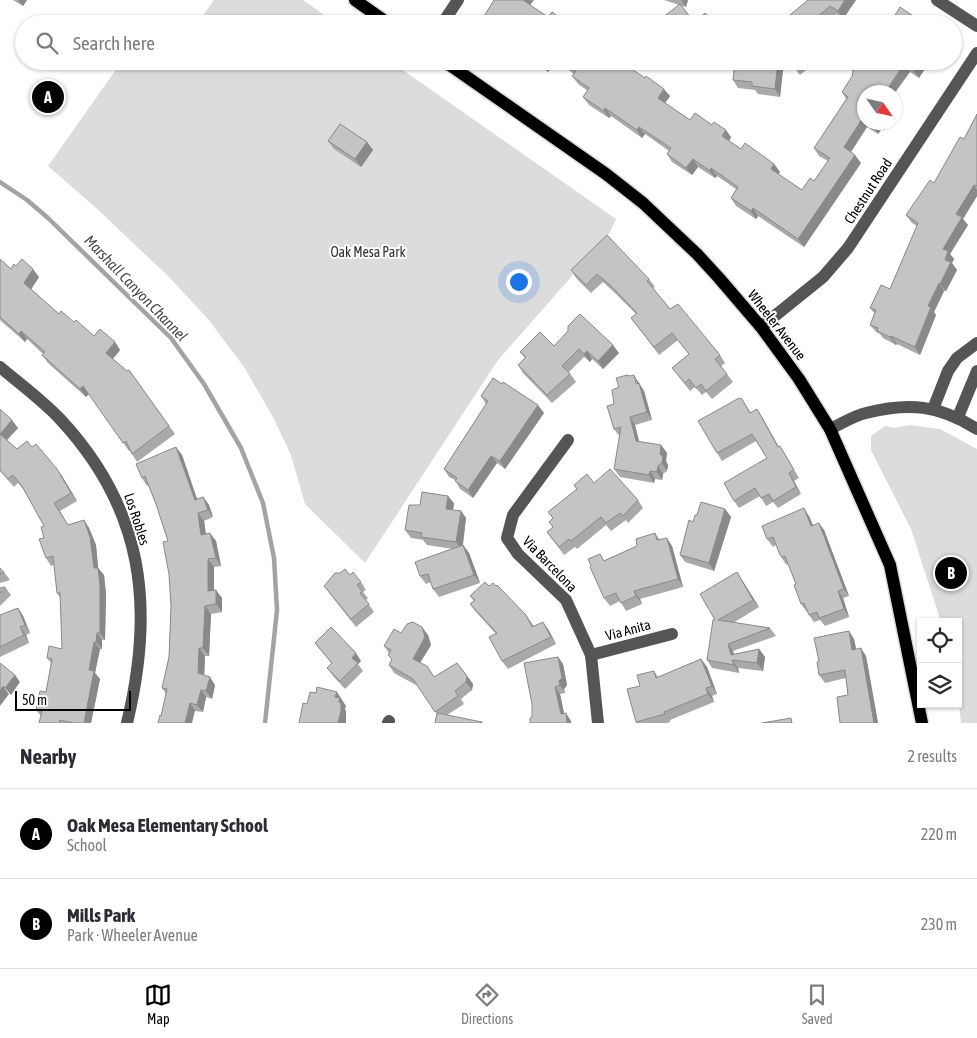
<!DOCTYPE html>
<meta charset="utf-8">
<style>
body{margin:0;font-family:"Asap Condensed",sans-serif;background:#f7f7f7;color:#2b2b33}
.controls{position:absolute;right:15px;bottom:15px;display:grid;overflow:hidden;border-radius:0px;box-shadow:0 1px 4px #0004}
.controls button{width:45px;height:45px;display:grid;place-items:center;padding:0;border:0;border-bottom:1px solid #e1e1e2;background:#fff;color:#2b2b33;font:25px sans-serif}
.compass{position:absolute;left:857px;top:85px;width:45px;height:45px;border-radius:50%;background:#fff;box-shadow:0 1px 4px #0004;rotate:124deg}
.scale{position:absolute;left:15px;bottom:12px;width:116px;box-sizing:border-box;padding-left:5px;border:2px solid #000;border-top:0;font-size:14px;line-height:18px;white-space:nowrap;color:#000;-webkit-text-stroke:4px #fff;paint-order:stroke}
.you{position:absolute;left:518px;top:281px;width:18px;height:18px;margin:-12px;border:4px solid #fff;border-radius:50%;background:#1a73e8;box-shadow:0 0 0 8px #1a73e833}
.badge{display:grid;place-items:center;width:32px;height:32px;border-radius:50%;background:#000;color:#fff;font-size:16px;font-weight:700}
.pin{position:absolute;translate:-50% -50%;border:2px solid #fff;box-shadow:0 1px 5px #0006}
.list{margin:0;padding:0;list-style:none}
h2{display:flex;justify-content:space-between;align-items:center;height:65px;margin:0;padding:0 20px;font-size:21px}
h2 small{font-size:16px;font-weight:400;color:#7c7c81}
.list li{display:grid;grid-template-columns:32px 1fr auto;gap:15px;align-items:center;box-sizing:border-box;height:90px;padding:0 20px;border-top:1px solid #e1e1e2}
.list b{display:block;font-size:19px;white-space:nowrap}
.list p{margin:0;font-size:16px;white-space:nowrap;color:#7c7c81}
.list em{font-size:16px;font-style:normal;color:#7c7c81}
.icon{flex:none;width:28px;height:28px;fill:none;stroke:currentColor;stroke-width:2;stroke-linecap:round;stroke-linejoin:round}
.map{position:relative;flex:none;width:977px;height:723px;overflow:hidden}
.search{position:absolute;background:#fff;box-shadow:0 1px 4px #0004;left:15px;right:15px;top:15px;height:55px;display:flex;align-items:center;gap:12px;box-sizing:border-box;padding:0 18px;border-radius:28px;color:#7c7c81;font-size:19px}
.sheet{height:245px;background:#fff}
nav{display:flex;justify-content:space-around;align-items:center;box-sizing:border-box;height:70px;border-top:1px solid #e1e1e2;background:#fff;font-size:14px;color:#7c7c81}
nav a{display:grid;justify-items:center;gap:2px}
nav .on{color:#000}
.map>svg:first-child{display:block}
.green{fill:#dcdcdc}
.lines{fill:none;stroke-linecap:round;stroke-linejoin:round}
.stream{stroke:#a3a3a3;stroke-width:4.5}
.major-casing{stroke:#dbdbdb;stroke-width:15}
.minor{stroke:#555;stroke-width:12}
.major{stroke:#000;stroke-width:12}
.wall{fill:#a9a9a9}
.shaded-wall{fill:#898989}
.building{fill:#c4c4c4;stroke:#898989}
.labels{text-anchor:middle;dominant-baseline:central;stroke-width:4;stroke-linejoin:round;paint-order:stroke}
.street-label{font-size:14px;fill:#000;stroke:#fff}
.park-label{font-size:14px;fill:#333;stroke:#fff}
.water-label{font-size:15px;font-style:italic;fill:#444;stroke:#fff}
</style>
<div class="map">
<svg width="977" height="723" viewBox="0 0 977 723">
<rect width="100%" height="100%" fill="#fff"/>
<!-- green -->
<g class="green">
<polygon points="214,0 303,0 337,24 197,24"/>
<polygon points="122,61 390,61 616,219 609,234 498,360 365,563 305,504 291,455 274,419 244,367 208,319 168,276 95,207 48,166"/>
<polygon points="910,425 940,429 977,449 977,723 961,723 958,695 958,622 941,622 911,529 871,450 871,436 885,426 894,428"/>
</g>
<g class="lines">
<!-- stream -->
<polyline class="stream" points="0,182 27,200 48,218 171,338 204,384 241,448 263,503 274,558 277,610 265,723"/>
<!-- major casing -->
<g class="major-casing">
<g id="major">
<polyline points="355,0 389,24"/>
<polyline points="444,61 606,174 643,203 697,254 719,278 761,327 799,379 830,429 890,565 922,723"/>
</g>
</g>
<!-- minor -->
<g class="minor">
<polyline points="937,0 977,26"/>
<polyline points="442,24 458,0"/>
<polyline points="761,327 823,277 848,248 977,53"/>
<path d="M0,367C20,384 42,400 60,419C144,509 155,607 127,723"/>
<polyline points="933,409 948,371 957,358 977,343"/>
<polyline points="958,417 977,371"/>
<path d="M830,429C841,424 853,416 866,413C909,402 939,405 977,429"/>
<polyline points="568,440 513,515 507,538 518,554 566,600 591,655 598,723"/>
<polyline points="591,655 672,634"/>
<polyline points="388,723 389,721"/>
</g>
<!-- major -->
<use href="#major" class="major"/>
</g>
<!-- wall -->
<g class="wall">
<polygon points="13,0 27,0 23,6"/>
<polygon points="664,0 688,0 686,7 682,6 694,22 714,24 660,24 679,5"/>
<polygon points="806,0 856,0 843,19 836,14 824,24 788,24 785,19 807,1"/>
<polygon points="530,5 548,17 568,24 490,24 484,16"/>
<polygon points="532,61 620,61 670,96 665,103 690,120 712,125 731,137 729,141 741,149 774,164 780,172 778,174 802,190 814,181 828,161 819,156 814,148 846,99 842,92 853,76 852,74 853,72 849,67 930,61 919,78 910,72 864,92 864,122 889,122 884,130 882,128 878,134 867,127 851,152 861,163 804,247 758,216 756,219 736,206 731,198 736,189 717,176 715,178 698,167 692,175 672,162 667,154 669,151 645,134 642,138 611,116 609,118 589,105 583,97 588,91 578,84 572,76 574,74 556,61 548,72"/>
<polygon points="678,61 697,61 691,66 690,64 683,69"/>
<polygon points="734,61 784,61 780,97 758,94 755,90 738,88 733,80 735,62"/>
<polygon points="789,61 817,61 800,75"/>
<polygon points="977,114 977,196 963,219 968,225 950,254 954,259 952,263 957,270 946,291 944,291 934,312 936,315 920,355 897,344 896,345 883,338 880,334 876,332 870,325 875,314 870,308 890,289 917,226 912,223 906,215 934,183 964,139"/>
<polygon points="328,141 367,142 373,150 361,167 334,149"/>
<polygon points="0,259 11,269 16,266 39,277 31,289 59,314 74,322 94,336 115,342 120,350 113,359 127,371 129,370 175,434 137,462 132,454 130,450 129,451 89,394 86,397 48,363 42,355 43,354 27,339 25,342 0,320"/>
<polygon points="571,270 649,279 655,287 653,288 670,309 720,355 725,363 721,366 733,382 712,399 706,392 702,395 695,387 690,391 672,368 689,354 678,340 659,355 631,318 636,314 615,293 603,282 591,293 576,278"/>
<polygon points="554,346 619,353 603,369 592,359 590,362 584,357 569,372 576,382 552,403 523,373 518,365 525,358 520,352"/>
<polygon points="639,383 644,391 652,420 635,425 639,442 661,445 667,453 666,461 668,465 667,471 663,474 662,480 655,479 654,483 620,477 614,469 620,437 614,429 614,404"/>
<polygon points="481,396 544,413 505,469 497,463 473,498 460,489 455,480 449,477 444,469 486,404"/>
<polygon points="742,399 751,413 762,417 779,447 785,454 799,478 794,481 801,494 778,508 773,502 766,506 760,496 739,508 734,501 767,458 756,441 722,461 717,453"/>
<polygon points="0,409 18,428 7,440 17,449 32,447 62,476 77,501 60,511 68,525 84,520 89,528 96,545 98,568 104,575 106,594 105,640 102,640 102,649 100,649 95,673 100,679 91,723 39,723 41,716 36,710 46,692 52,664 47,658 62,649 61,599 57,593 54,565 51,566 46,558 44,526 24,490 18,483 14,487 0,471"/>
<polygon points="182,455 197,499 203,497 209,505 213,517 204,521 206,534 216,541 221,566 214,567 214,590 222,598 222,612 211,614 209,656 205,656 204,675 215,685 212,699 206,697 203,712 195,711 161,716 166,694 162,688 169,657 171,606 168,541 156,504 148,485 147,486 142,478"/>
<polygon points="594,483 638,500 643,508 628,523 626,520 611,531 606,525 577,549 575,547 564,555 547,532 553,527 549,522 553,519 548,512 577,489 574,485"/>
<polygon points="454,503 453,510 461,511 466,518 463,545 469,553 480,583 439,597 433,589 431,582 426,584 420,576 453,549 427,545 423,540 411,538 405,530 420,505"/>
<polygon points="725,509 731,517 714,571 685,562 680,555 693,522"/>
<polygon points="809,516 813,525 824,530 849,596 843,598 849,617 825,626 820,620 814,622 809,615 808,611 807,612 801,604 796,584 788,564 787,565 785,563 780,555 776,545 773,547 767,539"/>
<polygon points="655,533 660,540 672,546 683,587 640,599 642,604 626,611 620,601 610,606 604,598 591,566 637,546"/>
<polygon points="0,568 4,572 10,580 0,583"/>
<polygon points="350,575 361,582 366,590 363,592 368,598 366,600 374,612 356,627 330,594 324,586"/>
<polygon points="742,580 759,607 733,623 770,628 776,636 733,651 734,654 759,649 765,657 763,671 738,668 739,673 712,668 707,660 715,620"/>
<polygon points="489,586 526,615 534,626 548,629 556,644 508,669 502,661 496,634 476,612 470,604 474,601 470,596"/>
<polygon points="5,587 11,595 0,606 0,593"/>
<polygon points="18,608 23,616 30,633 26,635 29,643 0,657 0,615"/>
<polygon points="401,633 428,635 431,645 420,663 434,677 457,663 473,684 472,690 461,699 464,704 447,715 482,723 435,723 437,714 418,686 394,673 389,665 392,660 388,655 389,653 384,646"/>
<polygon points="854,639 856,649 866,656 878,723 840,723 848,695 846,678 825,683 819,675 819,661"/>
<polygon points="315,643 361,661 358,664 363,671 345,689 333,676 327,668 332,664"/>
<polygon points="558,657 563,664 567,685 564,689 565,693 560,694 564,714 571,721 571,723 530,723 532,717 532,704"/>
<polygon points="701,659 707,667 717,694 712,696 714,702 670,720 670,722 667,723 636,723 636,722 654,671 658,677"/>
</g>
<!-- shaded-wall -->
<g class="shaded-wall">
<polygon points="18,0 27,0 23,6"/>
<polygon points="523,0 534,0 528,8"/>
<polygon points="681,0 688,0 686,7"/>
<polygon points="845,0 856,0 843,19 838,11"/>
<polygon points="545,61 556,61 548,72 543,65"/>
<polygon points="778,61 784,61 780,97 775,89"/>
<polygon points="919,61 930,61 919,78 913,70"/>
<polygon points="904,64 910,72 894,94 894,92 887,92 886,91"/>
<polygon points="664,89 670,96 663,106 658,98"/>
<polygon points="895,97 901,105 894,114 894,98"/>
<polygon points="605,108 611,116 609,118 604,111"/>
<polygon points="862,119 867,127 849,155 844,147"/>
<polygon points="875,122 878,122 882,128 878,134 873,126"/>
<polygon points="879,122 889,122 884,130"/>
<polygon points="639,127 645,134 642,138 637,130"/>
<polygon points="726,130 731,137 727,144 722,136"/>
<polygon points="367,142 373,150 361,167 355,159"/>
<polygon points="855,155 861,163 804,247 798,239"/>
<polygon points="693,159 698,167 692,175 686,168"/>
<polygon points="774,164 780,172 776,177 771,169"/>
<polygon points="711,168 717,176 715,178 710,171"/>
<polygon points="974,185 977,190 977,196 963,219 968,225 950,254 954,259 952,263 957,270 946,291 940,284 945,260 943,249 956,214"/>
<polygon points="753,208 758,216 756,219 751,211"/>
<polygon points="33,269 39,277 30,291 24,283"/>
<polygon points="939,283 944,291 934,312 936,315 920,355 915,347 928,306"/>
<polygon points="21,331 27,339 25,342 19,334"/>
<polygon points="891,336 897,344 896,345 890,337"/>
<polygon points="115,342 120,350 111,361 106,353"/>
<polygon points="613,345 619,353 603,369 598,361"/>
<polygon points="587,351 592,359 590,362 584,354"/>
<polygon points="634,375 644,391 652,420 647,412"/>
<polygon points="83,386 89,394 86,397 80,389"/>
<polygon points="538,405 544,413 505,469 500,461"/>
<polygon points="757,409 762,417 783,455 778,447"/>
<polygon points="630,417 635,425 641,449 636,441"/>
<polygon points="12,420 18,428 5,442 0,434"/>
<polygon points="661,445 667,453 666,461 668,465 667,471 662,463 660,454"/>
<polygon points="176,447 182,455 200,508 195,500"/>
<polygon points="491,456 497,463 473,498 468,490"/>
<polygon points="658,466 663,474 662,480 657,472"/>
<polygon points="57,469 62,476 77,501 71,493"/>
<polygon points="650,471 655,479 654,483 649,475"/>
<polygon points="789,473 794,481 801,494 796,487"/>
<polygon points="448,496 454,503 452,516 446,509"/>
<polygon points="203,497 209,505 213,517 208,510"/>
<polygon points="804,508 809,516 816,534 811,526"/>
<polygon points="725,509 731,517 714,571 709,563"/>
<polygon points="461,511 466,518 462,550 456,542"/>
<polygon points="198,513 204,521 207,543 201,535"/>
<polygon points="84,520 89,528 96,545 99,576 94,568"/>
<polygon points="819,523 824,530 849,596 844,589"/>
<polygon points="210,533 216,541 221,566 216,558"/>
<polygon points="667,538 672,546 683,587 678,579"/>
<polygon points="463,545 469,553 480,583 474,575"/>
<polygon points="208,559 214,567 214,598 208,591"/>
<polygon points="98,568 104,575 106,594 105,640 100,633"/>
<polygon points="737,572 742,580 759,607 753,600"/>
<polygon points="216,590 222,598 222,612 216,604"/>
<polygon points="634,591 640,599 642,604 636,596"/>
<polygon points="838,591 843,598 849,617 844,609"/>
<polygon points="205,606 211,614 209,656 203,648"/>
<polygon points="18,608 23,616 30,633 25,625"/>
<polygon points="543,622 548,629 556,644 551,637"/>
<polygon points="20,627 26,635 29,643 24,635"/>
<polygon points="422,627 428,635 431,645 418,666 413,659"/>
<polygon points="849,631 854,639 858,658 852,650"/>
<polygon points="97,633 102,640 102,649 96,642"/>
<polygon points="94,642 100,649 95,673 100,679 91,723 84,723 89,670"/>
<polygon points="728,644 733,651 736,660 731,655"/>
<polygon points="199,648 205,656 204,681 198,673"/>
<polygon points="861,648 866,656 878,723 874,723"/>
<polygon points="759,649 765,657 763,671 757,663"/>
<polygon points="356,653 361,661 358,664 352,658"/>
<polygon points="558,657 563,664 567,685 564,689 565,693 560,685 559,681"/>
<polygon points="701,659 707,667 717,694 712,686"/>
<polygon points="732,660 738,668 739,673 734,665"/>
<polygon points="15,675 20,682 11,695 5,688"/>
<polygon points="467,676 473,684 472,690 466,682"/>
<polygon points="210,677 215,685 212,699 206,691"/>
<polygon points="3,686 9,694 0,706 0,691"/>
<polygon points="555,687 560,694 566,722 561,714"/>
<polygon points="706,688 712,696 714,702 708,694"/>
<polygon points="201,690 206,697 203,712 197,705"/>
<polygon points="337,692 346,706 345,709 346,711 346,723 338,723 335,697"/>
<polygon points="190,703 195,711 192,723 185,723"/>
<polygon points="566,713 571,721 571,723 567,723"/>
</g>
<!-- building -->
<g class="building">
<polygon points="494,0 523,0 548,17 552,12 568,24 496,24 484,16"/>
<polygon points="808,0 845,0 838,11 830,6 815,19 818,24 788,24 785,19"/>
<polygon points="680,4 694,22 705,13 714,24 660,24 658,21"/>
<polygon points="900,7 925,24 882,24 885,18 891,22"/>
<polygon points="538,61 545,61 543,65"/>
<polygon points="562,61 620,61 645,78 646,76 664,89 658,98 690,120 695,113 712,125 714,122 726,130 722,136 741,149 745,143 774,164 771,169 802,190 810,178 814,181 830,158 814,148 848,97 842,92 853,75 852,74 854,70 849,67 853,61 919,61 913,70 904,64 886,91 888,92 864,92 864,121 862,119 844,147 855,155 798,239 753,208 751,211 731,198 738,187 711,168 710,171 693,159 686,168 667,154 671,148 639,127 637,130 605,108 604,111 583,97 589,88 572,76 576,71"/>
<polygon points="735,61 778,61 775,89 752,86 752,82 733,80"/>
<polygon points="790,61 802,61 795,67"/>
<polygon points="977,114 977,185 976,186 974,185 956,214 962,217 943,249 948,251 945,260 951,262 940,284 939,283 928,306 931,307 915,347 891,336 890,337 877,331 878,328 870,325 876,310 870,308 881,285 890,289 918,223 906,215 930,180 934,183 960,137 964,139"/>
<polygon points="867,122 875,122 873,126"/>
<polygon points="340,124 367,142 355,159 328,141"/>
<polygon points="607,235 649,279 647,281 670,309 678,304 720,355 715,359 727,374 706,391 701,384 696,388 689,379 685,383 672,368 689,354 672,333 654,347 631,318 637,313 610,285 597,274 586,285 571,270"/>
<polygon points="0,259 11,269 14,264 16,266 22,259 33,269 24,283 59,314 61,311 74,322 76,320 94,336 100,329 115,342 106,353 127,371 129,370 169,426 132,454 126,441 123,443 83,386 80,389 42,355 45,352 21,331 19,334 0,317"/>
<polygon points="580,314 613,345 598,361 587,351 584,354 579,349 562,366 570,374 547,395 518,365 526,357 520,352 540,332 554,346 568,331 568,326"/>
<polygon points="627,375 630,376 634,375 636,384 639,383 647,412 630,417 636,441 661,445 660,454 663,457 662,463 658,466 657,472 650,471 649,475 614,469 621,427 614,429 607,406 614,404 612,390 619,387 616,378"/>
<polygon points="493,378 502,384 503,382 538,405 500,461 491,456 468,490 455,481 457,478 444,469 488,401 481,396"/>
<polygon points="739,398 742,399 750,413 757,409 778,447 780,446 794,470 789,473 796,487 773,501 769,494 761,498 755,488 734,501 724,483 767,458 752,434 717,453 698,421"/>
<polygon points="0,409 12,420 0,434 17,449 27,441 32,447 36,444 57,469 71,493 54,503 68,525 84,520 90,537 94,568 98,568 100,586 100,633 97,633 96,642 94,642 89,670 94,671 84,723 74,723 60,720 59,723 39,723 42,711 36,710 40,691 46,692 52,659 47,658 49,646 62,649 60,593 57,593 53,556 46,558 39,539 44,538 41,527 44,526 22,486 13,475 8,479 0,470"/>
<polygon points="176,447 195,500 203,497 208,510 198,513 201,535 210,533 216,558 208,559 208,591 216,590 216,604 205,606 203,648 199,648 198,673 210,677 206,691 201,690 197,705 190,703 185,723 158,723 160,715 161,716 167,689 162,688 169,657 171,606 169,574 163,542 168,541 156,504 145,476 142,478 136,464"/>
<polygon points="610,469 638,500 623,516 620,513 606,523 601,517 571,541 569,539 559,547 547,532 553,527 549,522 553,518 548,512 577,489 574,485 587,474 594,483"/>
<polygon points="422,492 448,496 446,509 461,511 456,542 421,537 422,533 405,530 409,505 420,505"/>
<polygon points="701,502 725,509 709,563 680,555 689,520 693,522 695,515 697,515"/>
<polygon points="804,508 811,526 819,523 844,589 838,591 844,609 819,618 817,612 809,615 804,603 801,604 794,585 796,584 785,556 782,557 780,555 773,537 767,539 762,526"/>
<polygon points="655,533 657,540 667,538 678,579 634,591 636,596 621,603 616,593 604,598 590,567 591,566 588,559 600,554 604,561 637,546 636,539"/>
<polygon points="463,545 474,575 433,589 428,574 420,576 415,562"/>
<polygon points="0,568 4,572 0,574"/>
<polygon points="345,569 350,575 353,572 361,582 357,585 362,591 360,593 369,604 351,619 324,586 335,573 340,573"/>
<polygon points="737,572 753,600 718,620 770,628 728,644 731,655 759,649 757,663 732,660 734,665 707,660 713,620 715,620 700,594"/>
<polygon points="485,582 489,586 493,583 496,586 497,585 526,615 532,627 543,622 551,637 502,661 489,637 497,633 470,604 475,600 470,596"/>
<polygon points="5,587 0,593 0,588"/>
<polygon points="18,608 25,625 20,627 24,635 0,647 0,615"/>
<polygon points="413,622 422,627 425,637 413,659 427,666 434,677 457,663 467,676 466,682 455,691 458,696 435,712 413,679 389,665 392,659 388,655 391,650 384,646 394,629 401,633 407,624"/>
<polygon points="331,627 356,653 352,658 358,663 340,681 327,668 332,663 315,643"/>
<polygon points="849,631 852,650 861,648 874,723 840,723 837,697 848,695 845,670 819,675 817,662 819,661 814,638"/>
<polygon points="558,657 562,678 559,681 560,685 555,687 561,714 566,713 567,723 530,723 530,718 532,717 532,704 524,663"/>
<polygon points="701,659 712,686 706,688 708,694 664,712 665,714 636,722 627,689 640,686 637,675 654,671 656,678"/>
<polygon points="0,663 15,675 5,688 3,686 0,691"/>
<polygon points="317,687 337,692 335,697 340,698 339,702 341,703 341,711 338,723 299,723 303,703 307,704 310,692 316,693"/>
<polygon points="437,713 482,722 482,723 435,723"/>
<polygon points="791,718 792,723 762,723"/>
</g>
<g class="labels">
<!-- street labels -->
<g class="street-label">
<text transform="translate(868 191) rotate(-57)">Chestnut Road</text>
<text transform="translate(777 325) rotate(52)">Wheeler Avenue</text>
<text transform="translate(137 519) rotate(72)">Los Robles</text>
<text transform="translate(550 564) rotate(46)">Via Barcelona</text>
<text transform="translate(628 630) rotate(-15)">Via Anita</text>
</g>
<!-- park labels -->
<g class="park-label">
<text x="368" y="252">Oak Mesa Park</text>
</g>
<!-- water labels -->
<g class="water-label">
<text transform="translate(136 288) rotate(46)">Marshall Canyon Channel</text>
</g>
</g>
</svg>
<div class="controls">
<button><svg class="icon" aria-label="locate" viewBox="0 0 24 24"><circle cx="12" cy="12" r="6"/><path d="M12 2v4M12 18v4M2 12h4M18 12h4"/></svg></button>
<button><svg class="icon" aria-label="layers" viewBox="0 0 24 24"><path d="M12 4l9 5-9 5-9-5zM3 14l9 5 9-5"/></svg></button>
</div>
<svg class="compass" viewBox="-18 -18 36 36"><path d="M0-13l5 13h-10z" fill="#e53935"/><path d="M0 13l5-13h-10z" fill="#7c7c81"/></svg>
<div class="scale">50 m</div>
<div class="you"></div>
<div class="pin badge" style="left:48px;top:97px">A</div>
<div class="pin badge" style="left:951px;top:573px">B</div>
<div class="search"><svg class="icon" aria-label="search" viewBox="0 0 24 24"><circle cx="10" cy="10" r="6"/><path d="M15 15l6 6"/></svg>Search here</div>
</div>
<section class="sheet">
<h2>Nearby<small>2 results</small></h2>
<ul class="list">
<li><span class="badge">A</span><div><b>Oak Mesa Elementary School</b><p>School</p></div><em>220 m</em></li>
<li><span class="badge">B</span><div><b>Mills Park</b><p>Park · Wheeler Avenue</p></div><em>230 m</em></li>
</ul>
</section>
<nav>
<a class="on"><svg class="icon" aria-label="map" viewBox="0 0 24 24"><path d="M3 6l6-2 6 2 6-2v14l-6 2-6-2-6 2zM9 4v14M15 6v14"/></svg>Map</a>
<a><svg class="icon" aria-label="directions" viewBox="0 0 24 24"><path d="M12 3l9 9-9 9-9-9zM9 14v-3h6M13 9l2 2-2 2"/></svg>Directions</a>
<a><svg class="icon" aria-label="saved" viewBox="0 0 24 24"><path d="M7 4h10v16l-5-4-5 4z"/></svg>Saved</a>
</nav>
